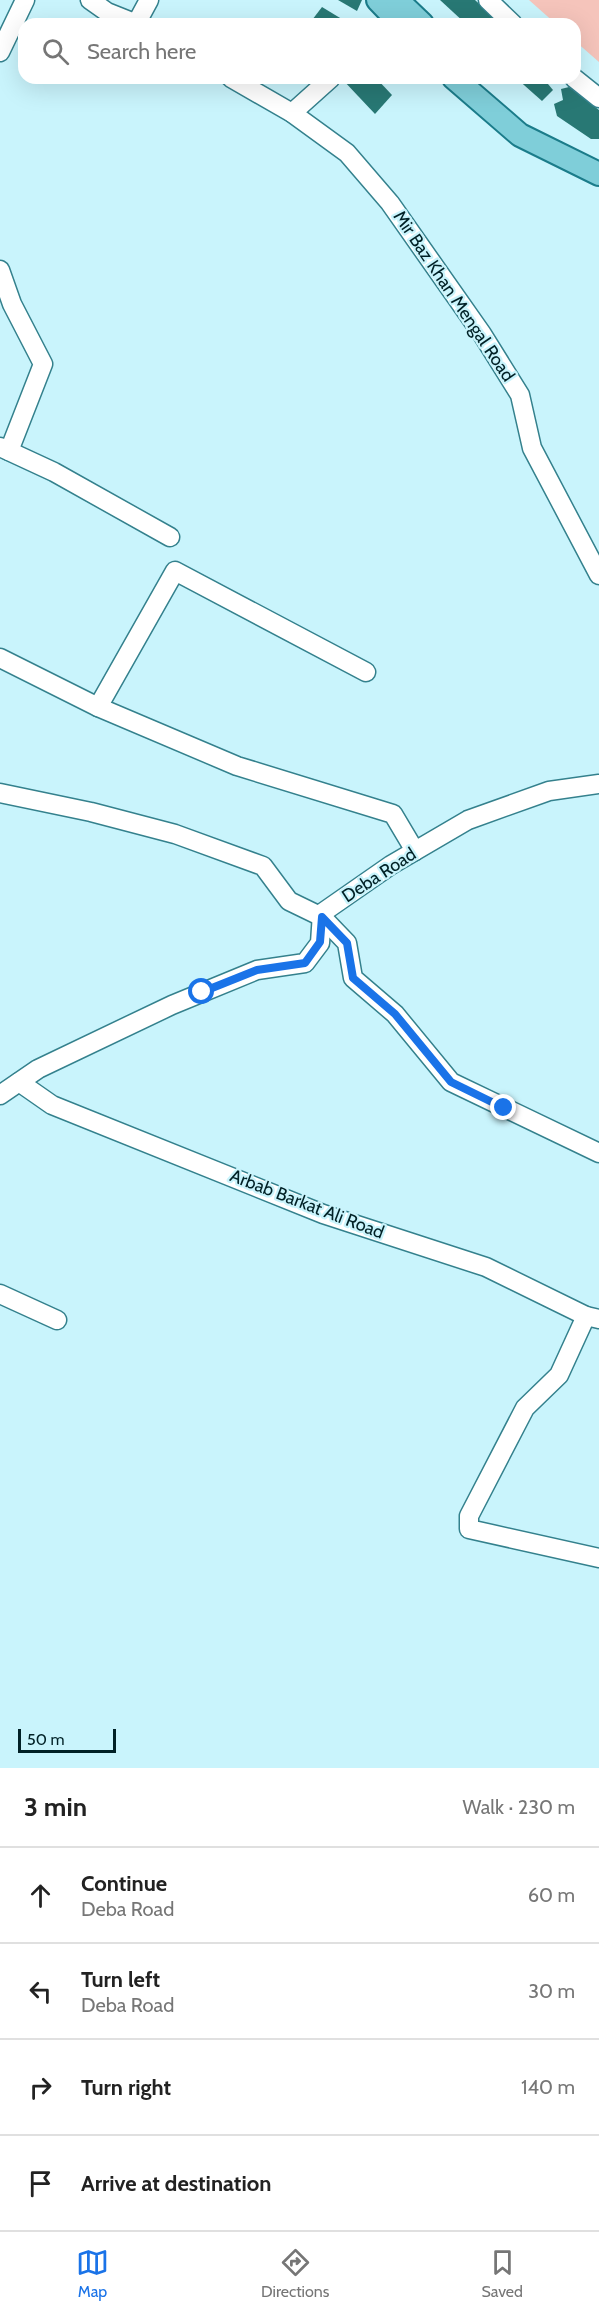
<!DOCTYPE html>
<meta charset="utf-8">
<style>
body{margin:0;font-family:Cabin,sans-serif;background:#f6f6f6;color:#222}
.scale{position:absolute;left:18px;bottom:15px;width:98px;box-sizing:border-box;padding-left:6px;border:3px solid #012126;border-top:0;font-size:16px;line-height:21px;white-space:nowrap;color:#012126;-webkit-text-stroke:4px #c9f4fc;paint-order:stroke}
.stop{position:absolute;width:18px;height:18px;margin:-14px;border:4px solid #1a73e8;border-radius:50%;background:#fff}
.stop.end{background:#1a73e8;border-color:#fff;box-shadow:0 2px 6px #0008}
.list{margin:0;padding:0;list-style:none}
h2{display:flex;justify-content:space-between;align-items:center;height:78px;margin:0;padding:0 24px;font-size:26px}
h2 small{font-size:20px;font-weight:400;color:#767676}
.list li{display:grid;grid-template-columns:39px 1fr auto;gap:18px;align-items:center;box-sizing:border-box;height:96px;padding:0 24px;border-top:2px solid #e0e0e0}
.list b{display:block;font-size:22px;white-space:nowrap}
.list p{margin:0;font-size:20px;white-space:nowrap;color:#767676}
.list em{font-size:20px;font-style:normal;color:#767676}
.icon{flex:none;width:33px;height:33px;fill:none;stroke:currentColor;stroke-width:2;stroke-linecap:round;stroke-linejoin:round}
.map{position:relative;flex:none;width:599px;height:1768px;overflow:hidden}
.search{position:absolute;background:#fff;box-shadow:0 6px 24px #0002;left:18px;right:18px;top:18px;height:66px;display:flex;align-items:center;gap:15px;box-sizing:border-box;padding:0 21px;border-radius:18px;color:#767676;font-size:22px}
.sheet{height:462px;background:#fff}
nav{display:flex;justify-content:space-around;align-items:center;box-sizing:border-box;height:84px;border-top:2px solid #e0e0e0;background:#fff;font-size:16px;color:#767676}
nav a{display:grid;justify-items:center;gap:3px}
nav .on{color:#1a73e8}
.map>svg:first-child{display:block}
.green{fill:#f5c4bb}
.building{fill:#287874}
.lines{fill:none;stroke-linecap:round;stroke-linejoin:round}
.minor-casing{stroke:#34818d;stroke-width:21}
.major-casing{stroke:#1b7c8a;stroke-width:26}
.minor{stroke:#fff;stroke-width:18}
.major{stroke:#7fced9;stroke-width:22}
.route{stroke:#1a73e8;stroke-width:8}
.labels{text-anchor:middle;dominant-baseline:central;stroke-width:4.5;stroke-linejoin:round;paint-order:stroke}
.street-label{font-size:18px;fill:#012126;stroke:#c9f4fc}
</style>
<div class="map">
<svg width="599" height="1768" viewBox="0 0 599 1768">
<rect width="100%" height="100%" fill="#c9f4fc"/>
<!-- green -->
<polygon class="green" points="529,0 599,0 599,62 575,41 575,24 556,24"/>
<!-- building -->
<g class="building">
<polygon points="338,0 362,0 357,11"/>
<polygon points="440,0 475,0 501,24 466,24"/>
<polygon points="322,7 350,24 309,24"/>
<polygon points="343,78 376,78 392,95 375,114 342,79"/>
<polygon points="516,78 543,78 553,90 542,101"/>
<polygon points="569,87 599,110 599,139 591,139 557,116 554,104 563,100 561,89"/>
</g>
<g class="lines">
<!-- minor casing -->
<g class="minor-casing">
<g id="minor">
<polyline points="90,0 107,12 137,24"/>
<polyline points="488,0 513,24"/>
<polyline points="136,24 149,0"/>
<polyline points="0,52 25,0"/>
<polyline points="231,78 292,113 347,153 390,203 482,334 520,395 532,448 599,575"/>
<polyline points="574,78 599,98"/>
<polyline points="292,113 331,78"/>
<polyline points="0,270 12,304 43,364 9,451"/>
<polyline points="0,447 54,472 170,537"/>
<polyline points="0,658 98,707 237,766 393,814 415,851"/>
<polyline points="98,707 175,571 366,672"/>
<polyline points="0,793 91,812 175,834 263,866 289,901 322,917 347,943 353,978 395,1014 451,1082 599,1153"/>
<polyline points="19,1082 52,1105 323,1214 486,1267 586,1316 599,1319"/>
<polyline points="0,1095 38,1069 172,1005 257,970 305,963 320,943 322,913 391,865 468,820 549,791 599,784"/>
<polyline points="0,1294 57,1320"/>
<polyline points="586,1316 559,1375 525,1408 469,1516 469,1529 599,1558"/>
</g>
</g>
<!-- major casing -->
<g class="major-casing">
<g id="major">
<polyline points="378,0 401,24"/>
<polyline points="397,0 422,24"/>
<polyline points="454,78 520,135 599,174"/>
</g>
</g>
<!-- minor -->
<use href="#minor" class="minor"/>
<!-- major -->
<use href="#major" class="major"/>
</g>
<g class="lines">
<!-- route -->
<polyline class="route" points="202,992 257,970 305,963 320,942 322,917 347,943 353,978 395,1014 451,1082 504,1108"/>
</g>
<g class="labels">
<!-- street labels -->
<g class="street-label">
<text transform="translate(454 296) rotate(56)">Mir Baz Khan Mengal Road</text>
<text transform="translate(379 875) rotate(-33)">Deba Road</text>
<text transform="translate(307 1204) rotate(21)">Arbab Barkat Ali Road</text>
</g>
</g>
</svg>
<div class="scale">50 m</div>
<div class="stop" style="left:202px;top:992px"></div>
<div class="stop end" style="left:504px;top:1108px"></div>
<div class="search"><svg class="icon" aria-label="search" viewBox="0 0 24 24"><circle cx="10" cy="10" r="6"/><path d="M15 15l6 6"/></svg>Search here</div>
</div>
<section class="sheet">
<h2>3 min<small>Walk · 230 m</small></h2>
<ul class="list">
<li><svg class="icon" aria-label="ahead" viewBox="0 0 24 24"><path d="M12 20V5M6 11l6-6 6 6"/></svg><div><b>Continue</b><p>Deba Road</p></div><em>60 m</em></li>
<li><svg class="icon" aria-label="left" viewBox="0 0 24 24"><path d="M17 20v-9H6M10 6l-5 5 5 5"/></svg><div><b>Turn left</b><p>Deba Road</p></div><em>30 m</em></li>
<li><svg class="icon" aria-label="right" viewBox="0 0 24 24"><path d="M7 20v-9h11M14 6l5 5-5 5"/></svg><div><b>Turn right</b></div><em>140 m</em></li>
<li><svg class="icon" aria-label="arrive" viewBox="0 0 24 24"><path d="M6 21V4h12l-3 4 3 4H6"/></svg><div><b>Arrive at destination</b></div></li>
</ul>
</section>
<nav>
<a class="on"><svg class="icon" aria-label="map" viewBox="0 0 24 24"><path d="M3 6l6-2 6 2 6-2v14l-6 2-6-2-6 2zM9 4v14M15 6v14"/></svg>Map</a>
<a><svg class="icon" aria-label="directions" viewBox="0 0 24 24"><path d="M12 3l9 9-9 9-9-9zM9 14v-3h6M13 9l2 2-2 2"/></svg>Directions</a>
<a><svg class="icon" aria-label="saved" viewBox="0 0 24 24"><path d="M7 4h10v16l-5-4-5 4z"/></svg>Saved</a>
</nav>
